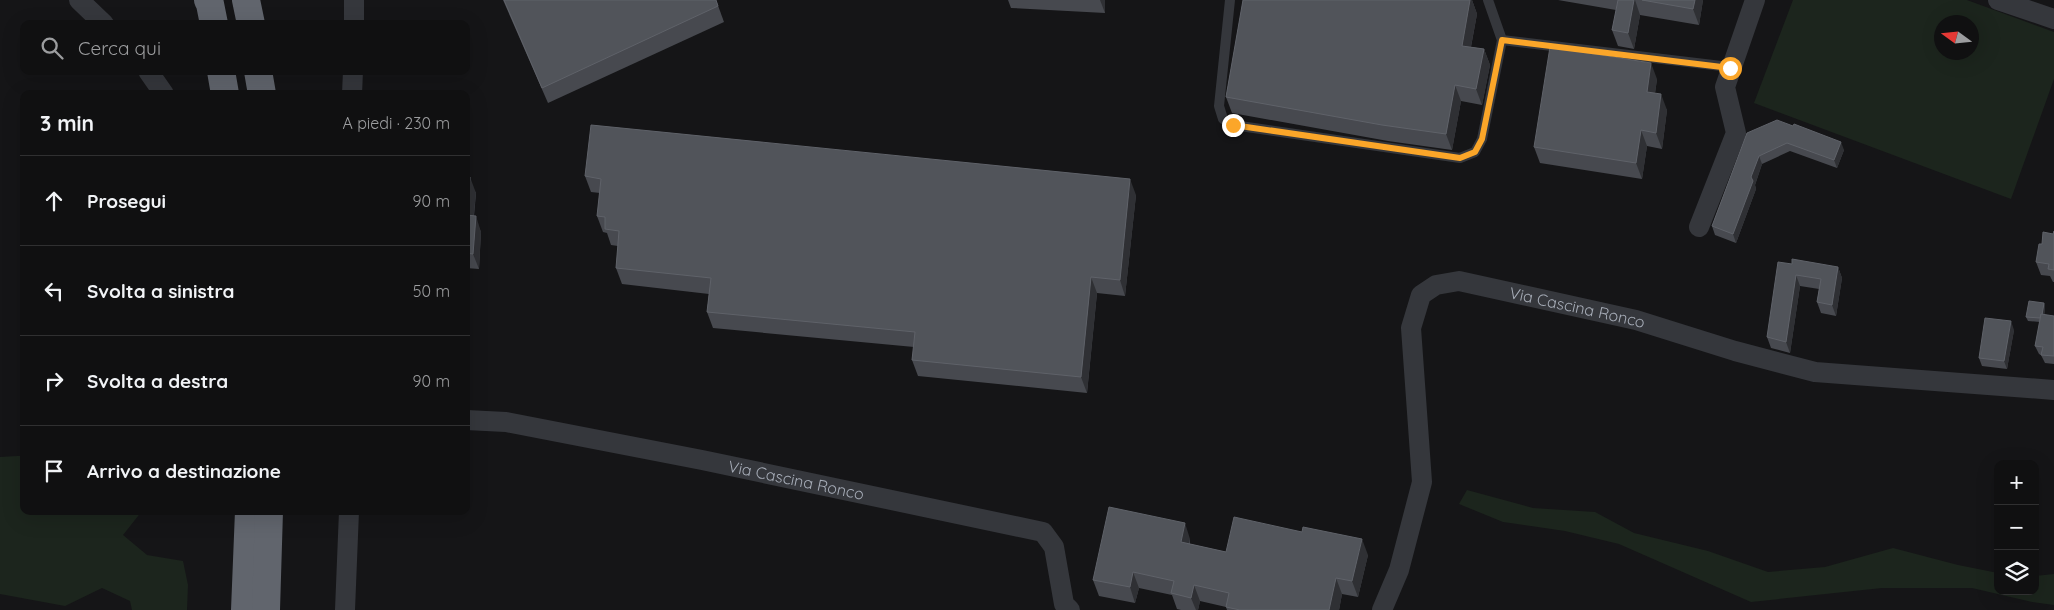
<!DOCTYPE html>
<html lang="it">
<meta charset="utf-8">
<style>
body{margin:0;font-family:Quicksand,sans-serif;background:#19191a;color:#f1f3f6}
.controls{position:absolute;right:15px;bottom:15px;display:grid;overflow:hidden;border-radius:10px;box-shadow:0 5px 20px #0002}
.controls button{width:45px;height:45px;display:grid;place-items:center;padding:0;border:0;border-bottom:1px solid #303031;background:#101011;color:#f1f3f6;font:25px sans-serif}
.compass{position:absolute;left:1934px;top:15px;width:45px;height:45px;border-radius:50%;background:#101011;box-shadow:0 5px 20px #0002;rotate:285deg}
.stop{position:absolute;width:15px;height:15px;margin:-11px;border:4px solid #fba629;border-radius:50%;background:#fff}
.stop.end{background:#fba629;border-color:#fff;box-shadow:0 1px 5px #0008}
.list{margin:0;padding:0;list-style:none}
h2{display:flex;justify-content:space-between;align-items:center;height:65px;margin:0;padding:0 20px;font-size:21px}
h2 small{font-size:16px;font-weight:400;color:#9c9d9f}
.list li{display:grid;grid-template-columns:32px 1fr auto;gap:15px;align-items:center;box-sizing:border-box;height:90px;padding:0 20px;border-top:1px solid #303031}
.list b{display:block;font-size:19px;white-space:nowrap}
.list em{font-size:16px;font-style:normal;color:#9c9d9f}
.icon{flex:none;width:28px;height:28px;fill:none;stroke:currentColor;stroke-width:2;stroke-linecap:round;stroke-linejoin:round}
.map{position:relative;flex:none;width:2054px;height:610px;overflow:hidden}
.search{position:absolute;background:#101011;box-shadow:0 5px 20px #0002;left:20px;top:20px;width:450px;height:55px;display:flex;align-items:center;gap:12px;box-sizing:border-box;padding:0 18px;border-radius:10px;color:#9c9d9f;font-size:19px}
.panel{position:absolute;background:#101011;box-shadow:0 5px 20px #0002;left:20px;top:90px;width:450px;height:425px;border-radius:10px}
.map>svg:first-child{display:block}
.green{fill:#1c251d;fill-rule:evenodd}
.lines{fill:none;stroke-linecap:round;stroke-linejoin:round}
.lane{stroke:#35373c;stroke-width:10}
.street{stroke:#35373c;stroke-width:20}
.highway{stroke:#61656d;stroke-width:28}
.wall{fill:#47494f}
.shaded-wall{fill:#2f3034}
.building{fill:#51545a;stroke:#5f6269}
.route{stroke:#fba629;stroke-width:6}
.labels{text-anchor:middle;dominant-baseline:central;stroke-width:4.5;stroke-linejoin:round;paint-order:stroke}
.street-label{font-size:16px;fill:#a6acb7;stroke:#101012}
</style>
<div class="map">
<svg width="2054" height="610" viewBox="0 0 2054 610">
<rect width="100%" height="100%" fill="#151517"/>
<!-- green -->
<g class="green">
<path d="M1793,0H1967L2054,32V79L2011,199L1754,103ZM1942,22H1972V52H1942Z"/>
<polygon points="17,456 24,456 24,511 142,511 123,535 147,555 183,561 188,585 187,610 132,610 130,601 102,588 65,606 0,594 0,457"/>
<polygon points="1467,490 1533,508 1595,512 1634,533 1708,551 1768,572 1825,567 1893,548 1958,565 1998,573 1998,591 2035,591 2035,576 2054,574 2054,605 2032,602 1972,588 1882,588 1751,602 1619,544 1565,531 1503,522 1459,504"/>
</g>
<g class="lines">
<!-- lane -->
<g class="lane">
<polyline points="1230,0 1219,106 1223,119 1233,125 1460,158 1475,152 1482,139 1502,40 1488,0"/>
<polyline points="1502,40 1730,67"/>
</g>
<!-- street -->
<g class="street">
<polyline points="79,0 104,24"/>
<polyline points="1998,0 2054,19"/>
<polyline points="354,24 354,0"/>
<polyline points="148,71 164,94"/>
<polyline points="352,94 353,71"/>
<polyline points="1699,227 1736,133 1725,87 1755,0"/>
<path id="s1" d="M466,420L506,422L702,460L1043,532L1054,547L1064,604L1070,610"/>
<polyline points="345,610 349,511"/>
<path id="s2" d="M1382,610L1399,570L1422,482L1411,328L1421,295L1436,285L1459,281L1636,320L1735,351L1815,372L2054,390"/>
</g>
<!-- highway -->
<g class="highway">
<polyline points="208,0 210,4 214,24"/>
<polyline points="246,0 251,24"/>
<polyline points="221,71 225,94"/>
<polyline points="258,71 262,94"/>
<polyline points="245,610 249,511"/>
<polyline points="266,610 269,511"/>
</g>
</g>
<!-- wall -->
<g class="wall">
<polygon points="503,0 716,0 724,22 548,103"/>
<polygon points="1008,0 1105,0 1105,13 1011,8"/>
<polygon points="1243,0 1472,0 1477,14 1471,47 1484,49 1490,65 1482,105 1461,101 1452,150 1388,141 1232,113 1226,97"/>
<polygon points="1558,0 1703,0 1699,25 1640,15 1634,49 1618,46 1612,30 1616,10"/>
<polygon points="1657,79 1655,93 1667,110 1662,149 1647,146 1642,179 1540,163 1534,147"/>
<polygon points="1793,126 1844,150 1837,168 1790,151 1762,164 1755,185 1756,189 1736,243 1715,235 1712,226 1747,133"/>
<polygon points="585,176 1136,195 1125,296 1097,293 1087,393 918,376 912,360 914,347 713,328 707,312 709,294 622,284 616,268 618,246 611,245 607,233 603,232 597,216 600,193 591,192"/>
<polygon points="466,177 476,193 474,216 481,232 479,269 466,268"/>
<polygon points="2054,231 2054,282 2053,282 2050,276 2041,275 2036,262 2042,244 2053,234"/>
<polygon points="1792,264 1838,267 1842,278 1836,316 1821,313 1817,302 1819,289 1800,286 1790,353 1771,348 1767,337"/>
<polygon points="2044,303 2045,307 2044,315 2054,316 2054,364 2045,363 2041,355 2039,354 2035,346 2040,322 2028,321 2026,317"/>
<polygon points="2014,330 2007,369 1982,366 1979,358"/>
<polygon points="1190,539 1190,544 1226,552 1368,555 1358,597 1342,594 1339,610 1227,610 1226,607 1200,601 1198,610 1181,610 1177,609 1172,595 1139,588 1135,603 1099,596 1093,580"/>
</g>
<!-- shaded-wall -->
<g class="shaded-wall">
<polygon points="1100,0 1105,0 1105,13"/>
<polygon points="1470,0 1472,0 1477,14 1468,62 1462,46"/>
<polygon points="1634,0 1635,0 1640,15 1634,49 1628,33"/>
<polygon points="1695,0 1703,0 1699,25 1693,9"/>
<polygon points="1484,49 1490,65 1482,105 1476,89"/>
<polygon points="1651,63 1657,79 1653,108 1647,92"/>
<polygon points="1455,85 1461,101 1452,150 1446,134"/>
<polygon points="1661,94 1667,110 1662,149 1656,133"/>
<polygon points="1641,130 1647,146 1642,179 1636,163"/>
<polygon points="1841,142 1844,150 1837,168 1834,160"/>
<polygon points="1759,156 1762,164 1755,185 1756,189 1736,243 1733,234 1751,177"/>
<polygon points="470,177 476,193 472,231 466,215"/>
<polygon points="1130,179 1136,195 1125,296 1120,280"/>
<polygon points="476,216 481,232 479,269 473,254"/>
<polygon points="1838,267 1842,278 1836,316 1832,305"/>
<polygon points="1796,275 1800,286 1790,353 1786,342"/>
<polygon points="1091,277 1097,293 1087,393 1081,377"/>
<polygon points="2044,303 2045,307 2044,322 2042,318"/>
<polygon points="2011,321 2014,330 2007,369 2004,361"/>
<polygon points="1185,523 1190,539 1186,558 1181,542"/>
<polygon points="1362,539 1368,555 1358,597 1352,581"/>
<polygon points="1133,572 1139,588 1135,603 1130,587"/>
<polygon points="1336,578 1342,594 1339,610 1329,610"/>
<polygon points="1194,585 1200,601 1198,610 1196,610 1191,598"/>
</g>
<!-- building -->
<g class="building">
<polygon points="504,0 716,0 718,6 542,88"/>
<polygon points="1243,0 1470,0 1462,46 1484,49 1476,89 1455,85 1446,134 1382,125 1226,97"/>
<polygon points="1618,0 1634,0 1628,33 1612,30"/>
<polygon points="1642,0 1695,0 1693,9"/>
<polygon points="1550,47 1651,63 1647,92 1661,94 1656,133 1641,130 1636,163 1534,147"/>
<polygon points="1777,120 1793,126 1794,124 1841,142 1834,160 1787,143 1759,156 1751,177 1753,181 1733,234 1712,226 1747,133"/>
<polygon points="591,125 1130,179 1120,280 1091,277 1081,377 912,360 915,332 707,312 711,278 616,268 619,231 605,229 605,217 597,216 601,179 585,176"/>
<polygon points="466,177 470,177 466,215 476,216 473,254 466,253"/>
<polygon points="2054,231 2054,270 2048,269 2049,264 2036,262 2039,244 2042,244 2043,232 2053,234"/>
<polygon points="1792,259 1838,267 1832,305 1817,302 1821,279 1796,275 1786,342 1767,337 1778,262 1792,264"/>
<polygon points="2029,301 2044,303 2042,315 2041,314 2040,318 2026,317"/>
<polygon points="2041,314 2054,316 2054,356 2041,355 2043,347 2035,346"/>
<polygon points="1985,318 2011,321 2004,361 1979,358"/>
<polygon points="1109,507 1185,523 1181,542 1226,552 1234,517 1302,532 1303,527 1362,539 1352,581 1336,578 1329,610 1240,610 1226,607 1229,593 1194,585 1191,598 1171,593 1174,581 1133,572 1130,587 1093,580"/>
</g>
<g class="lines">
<!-- route -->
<polyline class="route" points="1233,125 1460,158 1475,152 1482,139 1502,40 1730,68"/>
</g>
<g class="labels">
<!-- street labels -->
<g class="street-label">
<text stroke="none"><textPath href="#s2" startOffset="486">Via Cascina Ronco</textPath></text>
<text stroke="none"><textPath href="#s1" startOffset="336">Via Cascina Ronco</textPath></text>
</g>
</g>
</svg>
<div class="controls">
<button>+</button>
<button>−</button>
<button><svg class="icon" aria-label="layers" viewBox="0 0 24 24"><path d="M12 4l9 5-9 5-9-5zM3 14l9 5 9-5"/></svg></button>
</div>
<svg class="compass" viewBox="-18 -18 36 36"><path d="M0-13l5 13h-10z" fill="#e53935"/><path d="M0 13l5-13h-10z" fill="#9c9d9f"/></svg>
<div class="stop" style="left:1730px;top:68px"></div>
<div class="stop end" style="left:1233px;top:125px"></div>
<div class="search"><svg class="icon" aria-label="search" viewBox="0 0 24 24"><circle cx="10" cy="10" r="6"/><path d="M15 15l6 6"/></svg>Cerca qui</div>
<section class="panel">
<h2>3 min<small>A piedi · 230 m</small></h2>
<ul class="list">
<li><svg class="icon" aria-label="ahead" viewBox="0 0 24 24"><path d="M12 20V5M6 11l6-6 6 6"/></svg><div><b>Prosegui</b></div><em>90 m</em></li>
<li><svg class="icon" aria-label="left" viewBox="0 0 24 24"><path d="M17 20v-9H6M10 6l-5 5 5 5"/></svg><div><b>Svolta a sinistra</b></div><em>50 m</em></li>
<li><svg class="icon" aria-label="right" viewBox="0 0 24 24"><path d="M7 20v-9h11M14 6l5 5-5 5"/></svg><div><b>Svolta a destra</b></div><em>90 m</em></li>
<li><svg class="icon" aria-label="arrive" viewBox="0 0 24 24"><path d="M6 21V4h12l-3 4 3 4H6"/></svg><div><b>Arrivo a destinazione</b></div></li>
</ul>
</section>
</div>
